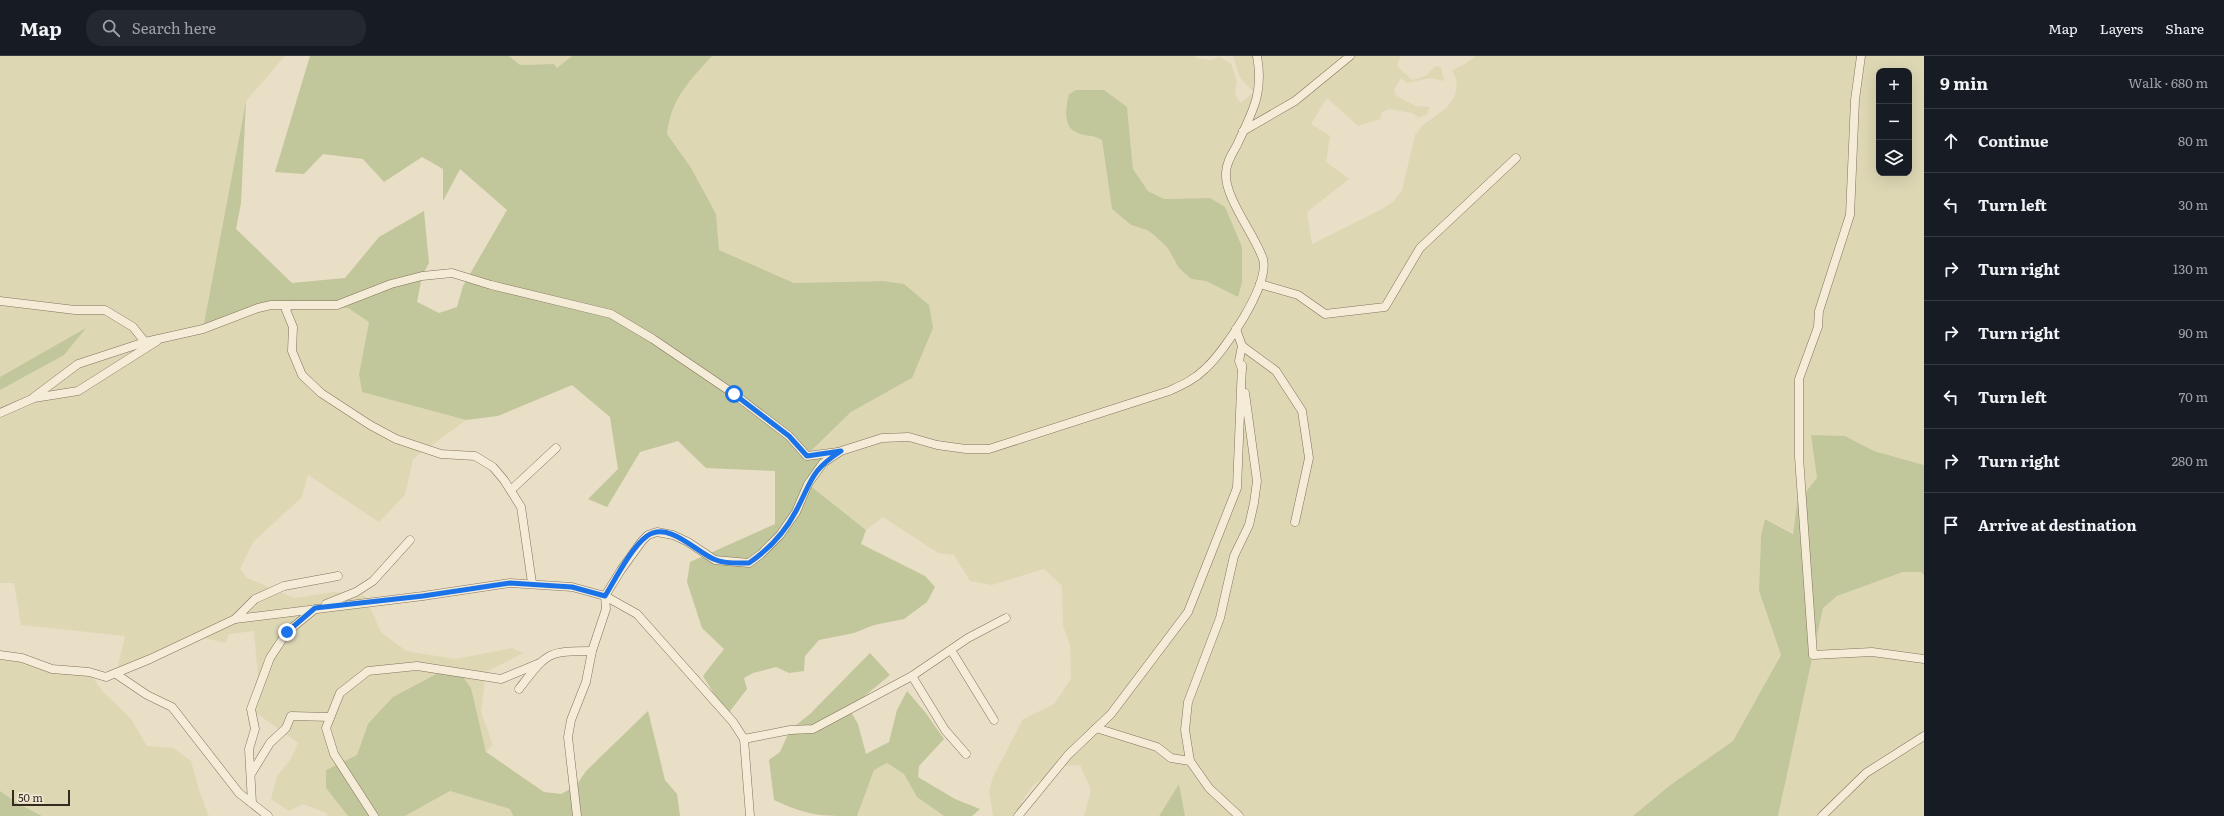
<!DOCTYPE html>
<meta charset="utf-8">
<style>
body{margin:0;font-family:Literata,serif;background:#242831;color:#f1f3f6}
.controls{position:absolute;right:12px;top:12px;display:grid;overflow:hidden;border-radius:8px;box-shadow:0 4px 16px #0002}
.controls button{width:36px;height:36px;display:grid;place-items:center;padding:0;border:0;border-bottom:1px solid #363941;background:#171b24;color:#f1f3f6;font:20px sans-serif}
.scale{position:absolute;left:12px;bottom:10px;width:58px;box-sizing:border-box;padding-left:4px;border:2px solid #342a20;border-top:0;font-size:11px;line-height:14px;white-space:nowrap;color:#342a20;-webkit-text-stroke:3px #f1e9d5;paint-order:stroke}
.stop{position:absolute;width:12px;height:12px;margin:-9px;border:3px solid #1a73e8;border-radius:50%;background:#fff}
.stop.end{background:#1a73e8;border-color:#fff;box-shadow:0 1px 4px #0008}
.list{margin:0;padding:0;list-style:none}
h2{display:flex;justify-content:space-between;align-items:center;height:52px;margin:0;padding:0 16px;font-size:17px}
h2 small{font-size:13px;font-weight:400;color:#9ea1a6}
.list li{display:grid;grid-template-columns:26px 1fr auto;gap:12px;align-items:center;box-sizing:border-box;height:64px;padding:0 16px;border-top:1px solid #363941}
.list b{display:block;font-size:15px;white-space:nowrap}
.list em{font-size:13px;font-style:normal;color:#9ea1a6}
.icon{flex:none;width:22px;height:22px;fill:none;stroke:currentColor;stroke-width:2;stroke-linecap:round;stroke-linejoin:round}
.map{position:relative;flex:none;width:1924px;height:760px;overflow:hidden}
header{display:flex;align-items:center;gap:24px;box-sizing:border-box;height:56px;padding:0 20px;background:#171b24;border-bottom:1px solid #363941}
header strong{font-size:19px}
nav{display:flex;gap:22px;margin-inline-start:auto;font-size:14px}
.search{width:280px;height:36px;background:#242831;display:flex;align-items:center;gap:10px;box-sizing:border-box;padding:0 14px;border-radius:16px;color:#9ea1a6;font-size:15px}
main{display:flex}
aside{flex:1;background:#171b24}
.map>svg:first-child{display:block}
.farmland{fill:#ded7b4;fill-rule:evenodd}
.green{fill:#c1c69b}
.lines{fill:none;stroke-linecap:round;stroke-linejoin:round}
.minor-casing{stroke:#82715e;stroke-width:9}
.minor{stroke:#f5ecd8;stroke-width:8}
.route{stroke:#1a73e8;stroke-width:5}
</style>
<header>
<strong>Map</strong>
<div class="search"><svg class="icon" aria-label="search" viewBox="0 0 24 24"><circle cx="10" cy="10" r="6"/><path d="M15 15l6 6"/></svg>Search here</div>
<nav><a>Map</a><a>Layers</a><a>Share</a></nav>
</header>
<main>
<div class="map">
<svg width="1924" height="760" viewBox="0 0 1924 760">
<rect width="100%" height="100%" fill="#e9dec6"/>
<!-- farmland -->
<g class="farmland">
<polygon points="0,0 285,0 246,45 203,273 243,258 289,249 348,252 369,266 359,318 362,336 466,364 413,403 405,439 379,466 308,419 302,441 253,486 240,513 247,522 294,542 335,536 365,540 381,576 406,595 455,603 512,592 523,597 486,616 481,656 493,689 486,696 471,632 368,668 357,699 326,714 326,732 348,760 328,760 326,757 303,748 289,755 271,743 277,720 291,703 298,687 251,653 258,621 254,575 229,578 225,587 200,581 116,618 125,580 21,569 14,527 0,527 0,334 47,308 71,281 0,321"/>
<polygon points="509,0 572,0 557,13 554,8 520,9"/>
<path d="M712,0H1195L1196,2L1210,4L1220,1L1231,8L1237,24L1235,39L1241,47L1254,36L1240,22L1233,0H1401L1397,10L1412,24L1426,20L1435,10L1441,11L1444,25L1430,22L1407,27L1401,22L1394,34L1397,40L1416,50L1430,51L1427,58L1419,62L1412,57L1389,53L1382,56L1380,63L1358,70L1327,42L1311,68L1330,80L1326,106L1349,123L1307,156L1312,188L1382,153L1394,145L1402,134L1415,79L1423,69L1446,52L1455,40L1457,26L1452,14L1465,8L1476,0H1924V409L1874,395L1845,380L1811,379L1817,422L1797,447L1793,477L1766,463L1761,480L1759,535L1781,599L1733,685L1669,730L1633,760H1185L1179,728L1159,760H1084L1091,734L1080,709L1065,710L1034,728L1022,745V760H993L989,735L993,721L1023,663L1054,648L1071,623L1070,589L1063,570L1062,530L1044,513L992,529L970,525L954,499L938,497L883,461L866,474L808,428L807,400L851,356L912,322L883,225L794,227L719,194L716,158L667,79L669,60L681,35ZM1879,15H1909V117H1879ZM1127,51L1133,113L1148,135L1164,143L1210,142L1238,241L1206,225L1191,223L1179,212L1167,191L1154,179L1147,174L1131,169L1112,153L1102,84L1095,79Z"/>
<polygon points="1903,516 1921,516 1924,519 1924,760 1778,760 1823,552 1837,540"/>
<polygon points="0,599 52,613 89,616 103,636 131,663 147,690 173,692 191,705 200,737 209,760 42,760 17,747 0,735"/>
<polygon points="887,707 904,718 917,741 944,760 857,760 874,714"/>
<polygon points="450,735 510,753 513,760 405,760"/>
</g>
<!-- green -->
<g class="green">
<path d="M310,0H509L520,9L554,8L557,12L572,0H712C689,26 671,42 667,78L691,112L716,158L719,194L794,227L883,225L904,228L929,249L933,272L912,322L851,356L807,399L841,395L823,407L808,428L866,474L861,488L925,520L935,531L927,546L904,563L874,569L854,577L819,584L805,600L804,615L789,617L776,611L753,617L744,622L747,633L727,659L703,620L724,593L702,572L687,526L690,506L775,468V415L706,412L678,385L640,396L607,451L588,443L618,413L610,361L572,329L498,360L466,364L362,336L359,318L369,266L348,252L271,249L203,273L246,45L241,147L236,173L292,227L345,222L379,181L424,155L429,207L422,220L417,246L439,257L457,251L463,230L507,154L460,113L443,145V113L422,101L384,126L363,103L323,98L304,118L275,116Z"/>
<path d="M1076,34H1104L1127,51L1133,113L1148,135L1164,143L1210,142L1225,151L1242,191V226L1238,241L1206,225L1191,223L1179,212L1167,191L1154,179L1147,174L1131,169L1112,153L1102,84C1093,78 1087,81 1078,77C1062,72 1066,50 1069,38Z"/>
<polygon points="86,272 64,299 0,334 0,321"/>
<polygon points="1811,379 1845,380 1874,395 1924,409 1924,519 1921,516 1903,516 1837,540 1823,552 1778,760 1633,760 1669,730 1733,685 1781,599 1759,535 1761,480 1765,463 1793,478 1797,447 1817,422"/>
<path d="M870,597L890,619L849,653L858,668L866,698L889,686L897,654L907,635L925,656L944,683L919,710L918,721L955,743L980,753L972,760H944L917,741L904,718L887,707L874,714L857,760C821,760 808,760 774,744L769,704L780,696L790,674L810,658Z"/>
<polygon points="442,615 461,618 471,632 486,696 544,736 561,738 576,730 586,715 648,655 665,724 677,738 680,760 513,760 510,753 450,735 405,760 348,760 326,732 326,714 357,699 368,668 393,641"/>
<polygon points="1179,728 1185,760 1159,760"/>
<polygon points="0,735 17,747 42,760 0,760"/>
</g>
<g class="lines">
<!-- minor casing -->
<g class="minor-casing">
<g id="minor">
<polyline points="1861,0 1855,44 1850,159 1819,255 1818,271 1799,323 1799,401 1813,599 1872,596 1924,603"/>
<polyline points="1243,75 1295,45 1350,0"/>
<polyline points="1260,228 1298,239 1325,258 1385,251 1420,192 1516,102"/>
<polyline points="0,245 75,254 105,254 133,271 145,286 203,273 258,252 271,249 337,249 391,228 422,220 452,217 491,229 611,258 653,283 734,338 789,380 807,400 838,396"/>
<polyline points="289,249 286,254 293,271 292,295 302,319 321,337 370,369 396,383 441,398 475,400 493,411 504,424 521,451 532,527"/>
<polyline points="1236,273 1242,290 1239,305 1242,313"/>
<polyline points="1242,290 1276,315 1302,355 1309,402 1295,466"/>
<polyline points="34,341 78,308 145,286"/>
<polyline points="0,357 34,342 78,335 157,285"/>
<polyline points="511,434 556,392"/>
<polyline points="326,548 356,536 373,525 410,484"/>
<polyline points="235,563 255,543 284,530 338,520"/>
<polyline points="951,594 994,664"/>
<polyline points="0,599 22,602 52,613 89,616 106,621 150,603 235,563 423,540 510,527 572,531 605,540 637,558 733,666 744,683 750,760"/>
<polyline points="116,618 147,639 172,651 239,737 268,760"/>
<polyline points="912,620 945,674 966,698"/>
<path d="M519,633C547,597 546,595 592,595"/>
<polyline points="1096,672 1157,691 1171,702 1190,705"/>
<polyline points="744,683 790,674 813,673 912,620 968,582 1006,562"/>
<polyline points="251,718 270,687 286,672 291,660 330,661"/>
<polyline points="252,747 249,693 255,673 251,653 270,602 287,576 315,553"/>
<polyline points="374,760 334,698 326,672 340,637 368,615 417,610 501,623 540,607"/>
<path d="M577,760L568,681L571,664L586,626L592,595L606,553L605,540L621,514L642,485L648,479L657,476L673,479L688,486L715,504L749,507L761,498L780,479L796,456L808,428L823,407L841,395L882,382L909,381L937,389L966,393H989L1169,335C1182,329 1194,324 1205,313C1224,296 1270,229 1263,203C1255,179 1224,141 1226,117C1226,107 1232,98 1237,89C1252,56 1264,38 1257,0"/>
<polyline points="1018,760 1068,699 1111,658 1188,556 1237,432 1242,309"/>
<polyline points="1239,760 1209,732 1190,705 1185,674 1188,646 1220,562 1234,500 1249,469 1254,447 1257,425 1245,337"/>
<polyline points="1822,760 1866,717 1924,680"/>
</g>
</g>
<!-- minor -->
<use href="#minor" class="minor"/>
</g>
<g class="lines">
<!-- route -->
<path class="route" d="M287,576L315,552L423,540L510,527L572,531L605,540C616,522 631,492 647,480C669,464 698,498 716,504C726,508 739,507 749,507C768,494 785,476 796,455C812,425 810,415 841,395L807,400L789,380L734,338"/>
</g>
</svg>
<div class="controls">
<button>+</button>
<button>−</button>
<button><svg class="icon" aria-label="layers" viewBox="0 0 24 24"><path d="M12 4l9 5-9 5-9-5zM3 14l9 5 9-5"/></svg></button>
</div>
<div class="scale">50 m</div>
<div class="stop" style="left:734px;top:338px"></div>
<div class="stop end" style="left:287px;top:576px"></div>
</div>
<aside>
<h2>9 min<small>Walk · 680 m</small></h2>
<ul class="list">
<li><svg class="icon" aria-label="ahead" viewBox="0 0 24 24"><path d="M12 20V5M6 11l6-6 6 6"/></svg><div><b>Continue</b></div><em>80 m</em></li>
<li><svg class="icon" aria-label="left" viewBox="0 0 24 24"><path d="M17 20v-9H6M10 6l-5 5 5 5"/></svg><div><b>Turn left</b></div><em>30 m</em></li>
<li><svg class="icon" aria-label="right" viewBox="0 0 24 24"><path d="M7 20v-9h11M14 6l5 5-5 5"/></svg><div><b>Turn right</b></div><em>130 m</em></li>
<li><svg class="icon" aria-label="right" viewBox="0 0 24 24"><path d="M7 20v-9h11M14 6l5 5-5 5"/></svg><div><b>Turn right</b></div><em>90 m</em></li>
<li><svg class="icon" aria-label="left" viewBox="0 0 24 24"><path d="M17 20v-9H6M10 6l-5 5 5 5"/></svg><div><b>Turn left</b></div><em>70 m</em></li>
<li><svg class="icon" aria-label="right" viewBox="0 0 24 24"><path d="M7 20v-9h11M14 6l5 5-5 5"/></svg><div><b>Turn right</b></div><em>280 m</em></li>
<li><svg class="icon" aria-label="arrive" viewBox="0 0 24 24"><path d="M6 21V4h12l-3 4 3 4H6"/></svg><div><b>Arrive at destination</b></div></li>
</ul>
</aside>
</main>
